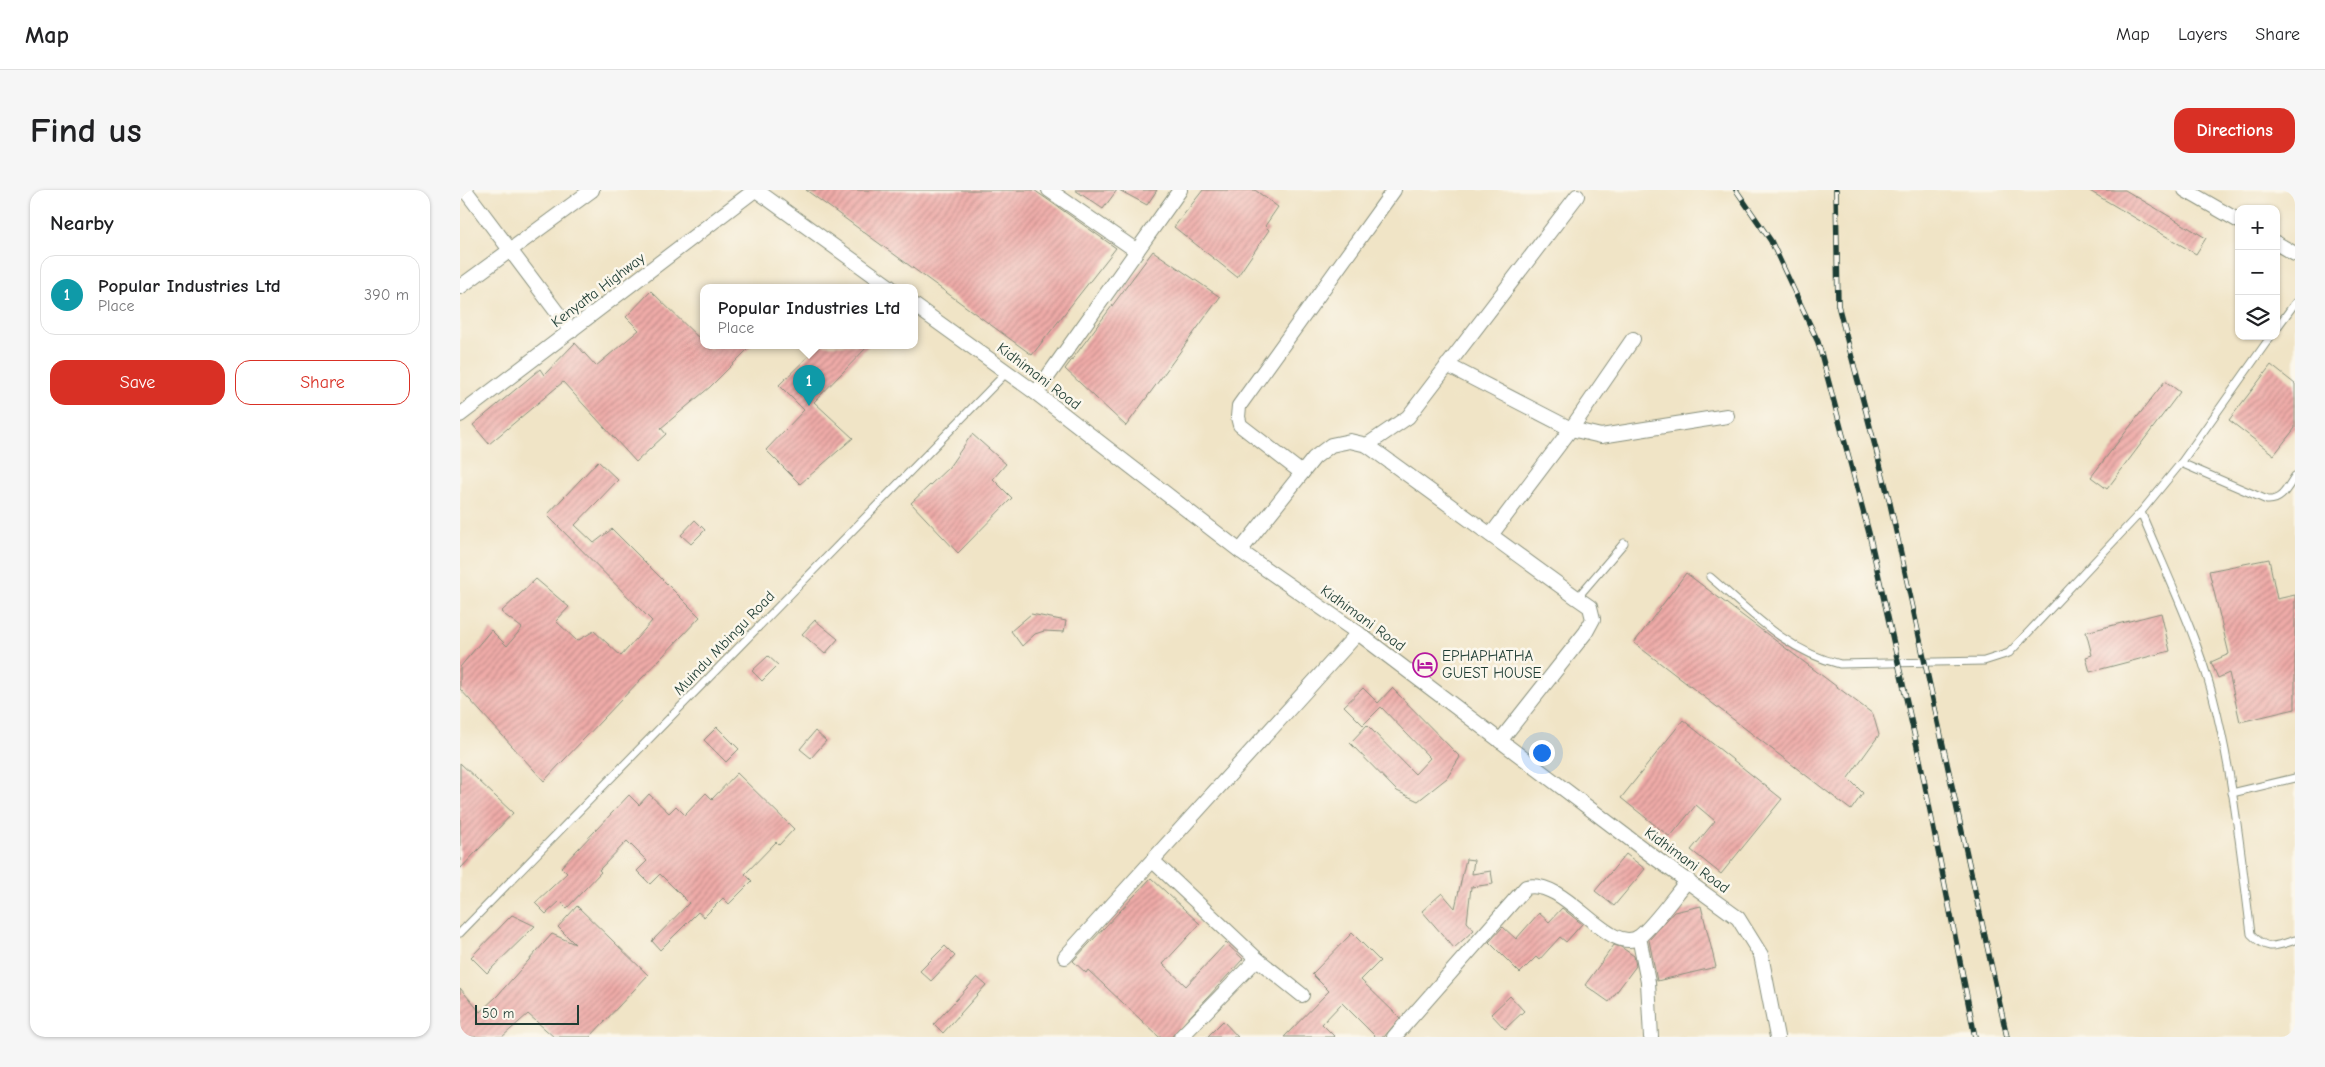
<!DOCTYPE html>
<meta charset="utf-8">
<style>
body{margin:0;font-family:"Comic Neue",sans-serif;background:#f6f6f6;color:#202124}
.controls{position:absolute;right:15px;top:15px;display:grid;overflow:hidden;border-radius:10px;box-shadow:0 1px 4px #0004}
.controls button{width:45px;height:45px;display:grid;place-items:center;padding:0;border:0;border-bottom:1px solid #e0e0e0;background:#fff;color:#202124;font:25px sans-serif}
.scale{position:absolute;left:15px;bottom:12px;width:104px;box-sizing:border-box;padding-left:5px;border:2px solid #1f3d34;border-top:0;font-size:14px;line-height:18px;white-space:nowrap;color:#1f3d34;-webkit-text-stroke:4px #fbf7ec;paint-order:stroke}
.you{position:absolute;left:1081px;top:562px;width:18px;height:18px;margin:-12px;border:4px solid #fff;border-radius:50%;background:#1a73e8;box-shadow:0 0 0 8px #1a73e833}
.badge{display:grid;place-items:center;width:32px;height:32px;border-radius:50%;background:#d93025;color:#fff;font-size:16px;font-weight:700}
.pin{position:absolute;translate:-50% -41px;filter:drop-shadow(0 1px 2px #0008)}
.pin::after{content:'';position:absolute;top:26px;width:18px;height:15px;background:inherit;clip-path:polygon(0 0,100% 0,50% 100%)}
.popup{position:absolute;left:240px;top:94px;width:218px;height:65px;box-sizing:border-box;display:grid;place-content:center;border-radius:10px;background:#fff;filter:drop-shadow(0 1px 4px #0005);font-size:16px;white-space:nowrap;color:#757577}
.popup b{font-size:19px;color:#202124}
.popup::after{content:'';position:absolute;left:50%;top:100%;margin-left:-10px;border:10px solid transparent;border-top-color:#fff}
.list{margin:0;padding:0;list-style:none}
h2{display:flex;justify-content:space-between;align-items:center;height:65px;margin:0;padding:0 20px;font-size:21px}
h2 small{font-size:16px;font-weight:400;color:#757577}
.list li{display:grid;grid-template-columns:32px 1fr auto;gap:15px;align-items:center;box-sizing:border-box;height:80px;margin:0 10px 10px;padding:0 10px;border:1px solid #e0e0e0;border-radius:15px}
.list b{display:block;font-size:19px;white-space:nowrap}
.list p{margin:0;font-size:16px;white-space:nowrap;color:#757577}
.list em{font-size:16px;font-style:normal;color:#757577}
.actions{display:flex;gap:10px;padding:15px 20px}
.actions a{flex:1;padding:11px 0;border:1px solid #d93025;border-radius:15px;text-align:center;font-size:18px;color:#d93025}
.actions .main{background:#d93025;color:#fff}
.icon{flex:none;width:28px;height:28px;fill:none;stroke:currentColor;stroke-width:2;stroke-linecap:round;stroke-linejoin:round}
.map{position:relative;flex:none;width:1835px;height:847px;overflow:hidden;border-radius:15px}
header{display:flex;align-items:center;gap:30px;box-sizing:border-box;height:70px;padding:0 25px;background:#fff;border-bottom:1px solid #e0e0e0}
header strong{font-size:24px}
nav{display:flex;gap:28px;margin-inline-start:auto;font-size:18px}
.intro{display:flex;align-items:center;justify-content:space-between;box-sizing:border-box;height:120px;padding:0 30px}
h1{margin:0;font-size:35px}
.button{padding:12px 22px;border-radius:15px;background:#d93025;color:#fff;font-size:18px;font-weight:700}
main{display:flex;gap:30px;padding:0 30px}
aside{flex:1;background:#fff;border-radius:15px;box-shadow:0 1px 4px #0004}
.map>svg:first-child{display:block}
.building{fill:url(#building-hatch)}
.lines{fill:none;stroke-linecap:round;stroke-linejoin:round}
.service-casing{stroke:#88907d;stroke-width:9}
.minor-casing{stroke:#88907d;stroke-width:16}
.service{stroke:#fff;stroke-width:7}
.minor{stroke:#fff;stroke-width:14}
.rail-casing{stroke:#1f3d34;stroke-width:5.5}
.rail{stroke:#fbf7ec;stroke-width:4;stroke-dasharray:11;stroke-linecap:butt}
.labels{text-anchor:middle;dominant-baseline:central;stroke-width:5;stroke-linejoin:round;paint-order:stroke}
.street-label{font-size:15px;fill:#1f3d34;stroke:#fbf7ec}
.poi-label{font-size:15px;fill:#1f3d34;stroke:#fbf7ec;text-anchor:start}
</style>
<header>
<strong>Map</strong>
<nav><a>Map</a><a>Layers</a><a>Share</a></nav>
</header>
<div class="intro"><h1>Find us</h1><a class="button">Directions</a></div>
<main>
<aside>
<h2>Nearby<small></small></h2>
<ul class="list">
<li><span class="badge" style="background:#0f9aa8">1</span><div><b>Popular Industries Ltd</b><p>Place</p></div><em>390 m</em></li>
</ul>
<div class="actions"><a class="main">Save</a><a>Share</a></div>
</aside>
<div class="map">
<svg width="1835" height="847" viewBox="0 0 1835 847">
<defs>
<pattern id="building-hatch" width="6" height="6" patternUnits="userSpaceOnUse" patternTransform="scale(1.25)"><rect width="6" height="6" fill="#efaba8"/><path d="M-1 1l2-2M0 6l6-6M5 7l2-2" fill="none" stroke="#c18c8a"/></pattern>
</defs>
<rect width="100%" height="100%" fill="#fbf7ec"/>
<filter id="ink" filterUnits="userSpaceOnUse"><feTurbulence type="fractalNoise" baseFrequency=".02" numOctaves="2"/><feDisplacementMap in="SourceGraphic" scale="10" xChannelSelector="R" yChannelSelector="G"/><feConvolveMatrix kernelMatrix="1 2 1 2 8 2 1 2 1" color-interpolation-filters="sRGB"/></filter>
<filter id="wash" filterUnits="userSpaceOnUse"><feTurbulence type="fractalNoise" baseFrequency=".0096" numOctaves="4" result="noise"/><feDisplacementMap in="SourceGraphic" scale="20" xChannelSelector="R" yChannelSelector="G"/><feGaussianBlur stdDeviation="1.12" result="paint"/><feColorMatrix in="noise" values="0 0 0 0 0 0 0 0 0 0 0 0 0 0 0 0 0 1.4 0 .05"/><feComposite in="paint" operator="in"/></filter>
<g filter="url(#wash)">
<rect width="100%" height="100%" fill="#f0e4c6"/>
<g id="blocks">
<!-- building -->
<g class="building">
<polygon points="346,0 574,0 656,58 572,165"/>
<polygon points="615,0 657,0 643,19"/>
<polygon points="659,0 697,0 687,15"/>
<polygon points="743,0 795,0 818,17 805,36 809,40 777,87 714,37"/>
<polygon points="1628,0 1665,0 1746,48 1736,64"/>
<polygon points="693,61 760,107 666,236 605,179"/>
<polygon points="191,101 250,159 255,155 292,155 250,197 201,238 206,244 176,272 103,192 29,254 13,235 80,179 84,185 115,153 136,176 179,140 166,127"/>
<polygon points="360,155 409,155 354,212 393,248 340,294 306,260 344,220 319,195"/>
<polygon points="1811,175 1835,194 1835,238 1814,265 1769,230"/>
<polygon points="1705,191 1720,202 1647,299 1631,287"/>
<polygon points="512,244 546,274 533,289 552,308 498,363 451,313 489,277"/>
<polygon points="138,271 158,290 115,335 134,353 152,339 240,427 84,591 0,499 0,477 31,440 47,456 62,438 41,422 76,389 109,417 96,431 117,451 134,441 161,466 192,431 87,325"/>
<polygon points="235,330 245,340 231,354 221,345"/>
<polygon points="1809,369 1817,409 1835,405 1835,519 1780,532 1769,483 1758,488 1751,472 1769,464 1749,381"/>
<polygon points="1226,383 1413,524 1419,545 1388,588 1403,603 1391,620 1174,453"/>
<polygon points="1701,423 1710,461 1630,482 1626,467 1632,465 1626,442"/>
<polygon points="571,424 606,431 604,442 584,441 575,444 562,456 551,441"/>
<polygon points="355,430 378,449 365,464 342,444"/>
<polygon points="308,466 318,475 302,491 292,481"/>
<polygon points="903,498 918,513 932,498 1000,567 987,588 958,611 937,601 890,553 907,535 955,584 970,568 921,517 903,535 884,516"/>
<polygon points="1223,530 1322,609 1261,684 1231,660 1255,631 1236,615 1210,647 1161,608"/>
<polygon points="257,537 279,559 266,572 244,550"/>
<polygon points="355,541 366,551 351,568 340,559"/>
<polygon points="0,573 53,623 0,679"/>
<polygon points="277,583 334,639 319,655 316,652 285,684 292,691 269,714 263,708 244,727 238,722 200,760 192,751 229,713 200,684 190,694 177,681 187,671 167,651 139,680 141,682 107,718 100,711 86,724 75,713 107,683 101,677 169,605 179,615 189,604 209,623 216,616 225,625 246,603 252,609"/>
<polygon points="1166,664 1185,679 1154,716 1135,701"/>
<polygon points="1006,669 1014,670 1012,684 1031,681 1033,694 1011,697 1007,732 1014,740 994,758 962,721 982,703 995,718"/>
<polygon points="691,688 740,734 703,774 726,796 766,753 783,769 711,847 699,847 628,780 626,783 613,771"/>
<polygon points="117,716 188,785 130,847 94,847 68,824 42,847 0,847 0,798 20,822 37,806 92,744 115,754 98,737"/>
<polygon points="1241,716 1256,777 1197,791 1189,750 1214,722"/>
<polygon points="1102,718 1122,734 1106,752 1100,747 1079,770 1076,767 1060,783 1029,752 1043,737 1056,749 1079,723 1089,732"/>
<polygon points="52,725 75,736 27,783 11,767"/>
<polygon points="892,743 920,771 901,790 940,828 924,847 916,847 882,813 862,834 875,847 824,847 869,801 852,784"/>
<polygon points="1154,755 1161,757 1174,766 1176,776 1149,812 1125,795"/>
<polygon points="485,756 495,766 471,791 460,781"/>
<polygon points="517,787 526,795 483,843 474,834"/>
<polygon points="1050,806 1064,821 1045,839 1031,824"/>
<polygon points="763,831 778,847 747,847"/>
</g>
</g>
</g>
<g filter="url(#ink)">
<use href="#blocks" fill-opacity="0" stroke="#88907d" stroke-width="1"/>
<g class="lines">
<!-- service casing -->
<g class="service-casing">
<g id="service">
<polyline points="1816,139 1835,113"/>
<path d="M1721,273L1807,310C1822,311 1827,298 1835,286"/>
<path d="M1681,322C1706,383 1736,443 1753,507C1773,584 1781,665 1791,744C1807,761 1814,757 1835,750"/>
<path d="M1250,387C1290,421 1327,462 1380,474L1524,471L1549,463L1681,322L1721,273L1811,146"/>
<polyline points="1117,408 1164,353"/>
<polyline points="1772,603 1835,588"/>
<polyline points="0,743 547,182"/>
</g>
</g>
<!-- minor casing -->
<g class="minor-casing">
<g id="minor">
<polyline points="5,0 111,141"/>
<polyline points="296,0 430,97"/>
<polyline points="589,0 677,61"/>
<polyline points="1725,0 1779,31"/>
<polyline points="1816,53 1835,64"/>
<polyline points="0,97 132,0"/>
<polyline points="454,115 576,203 780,361 898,443 1191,665 1278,728 1301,765 1317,847"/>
<polyline points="987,175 1111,239 1141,246 1267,226"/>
<polyline points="576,203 720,0"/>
<polyline points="0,225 295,0"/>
<polyline points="907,255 948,227 1117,6"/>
<polyline points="842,283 780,235 778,227 779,216 934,0"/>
<polyline points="1031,345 1111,239 1173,149"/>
<polyline points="780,361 854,268 871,255 890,251 907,255 1117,408 1130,417 1133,429 1126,442 1040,551"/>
<polyline points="693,671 797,769 842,805"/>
<polyline points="1179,747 1188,792 1191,847"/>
<polyline points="605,767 898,443"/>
<polyline points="721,847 797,769"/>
<path d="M934,847L1066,697C1106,687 1150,769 1180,746C1194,735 1215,705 1228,690"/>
</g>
</g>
<!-- service -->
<use href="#service" class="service"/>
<!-- minor -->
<use href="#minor" class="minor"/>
<!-- rail casing -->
<g class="rail-casing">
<g id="rail">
<polyline points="1276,0 1311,51 1358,152 1409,343 1460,570 1515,847"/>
<polyline points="1376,0 1378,115 1429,309 1547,847"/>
</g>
</g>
<!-- rail -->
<use href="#rail" class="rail"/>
</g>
</g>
<!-- icons -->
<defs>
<g id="hotel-ring" transform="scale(1.25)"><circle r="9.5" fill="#fbf7ec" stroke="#b5179e" stroke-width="1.5"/><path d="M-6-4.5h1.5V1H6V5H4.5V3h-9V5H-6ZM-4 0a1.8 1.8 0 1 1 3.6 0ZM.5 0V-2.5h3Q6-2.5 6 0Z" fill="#b5179e"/></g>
</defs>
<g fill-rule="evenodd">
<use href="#hotel-ring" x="965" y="475"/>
</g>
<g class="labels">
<!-- street labels -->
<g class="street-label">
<text transform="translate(138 100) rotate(-37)">Kenyatta Highway</text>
<text transform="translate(579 186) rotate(37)">Kidhimani Road</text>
<text transform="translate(903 428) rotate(36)">Kidhimani Road</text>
<text transform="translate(264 453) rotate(-46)">Muindu Mbingu Road</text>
<text transform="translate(1227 670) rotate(36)">Kidhimani Road</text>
</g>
<!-- poi labels -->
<g class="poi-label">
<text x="982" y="466">EPHAPHATHA<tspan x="982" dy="17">GUEST HOUSE</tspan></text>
</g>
</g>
</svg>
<div class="controls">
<button>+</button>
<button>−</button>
<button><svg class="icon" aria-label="layers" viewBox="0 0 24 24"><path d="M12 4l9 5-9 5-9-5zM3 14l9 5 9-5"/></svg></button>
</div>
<div class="scale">50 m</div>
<div class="you"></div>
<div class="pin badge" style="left:349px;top:216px;background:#0f9aa8">1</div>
<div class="popup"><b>Popular Industries Ltd</b>Place</div>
</div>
</main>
